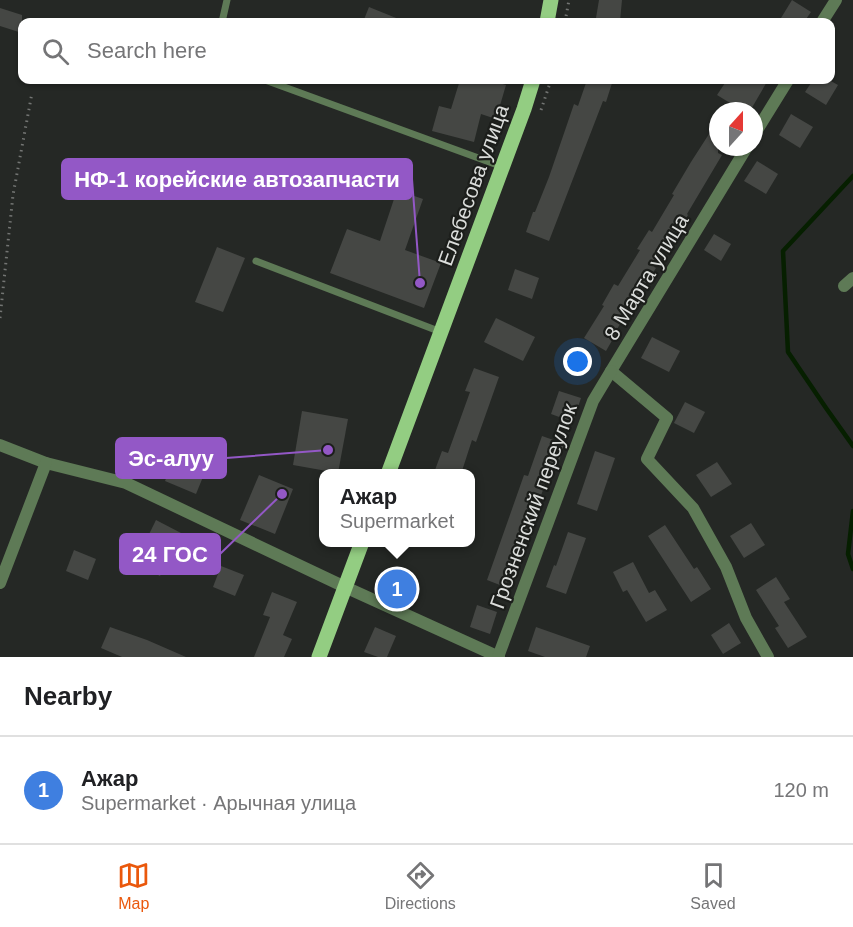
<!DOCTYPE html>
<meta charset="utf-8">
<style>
body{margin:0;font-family:Helvetica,sans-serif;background:#f2f2f2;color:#202124}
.compass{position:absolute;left:709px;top:102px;width:54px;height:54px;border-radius:50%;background:#fff;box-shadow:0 2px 4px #0004;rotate:21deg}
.you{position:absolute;left:578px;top:362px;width:21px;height:21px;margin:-15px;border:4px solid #fff;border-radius:50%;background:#1a73e8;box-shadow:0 0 0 9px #1a73e833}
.badge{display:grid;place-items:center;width:39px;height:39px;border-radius:50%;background:#ea580c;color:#fff;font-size:20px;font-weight:700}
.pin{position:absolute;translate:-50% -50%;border:3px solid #fff;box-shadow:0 2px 6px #0006}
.popup{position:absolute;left:319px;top:469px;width:156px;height:78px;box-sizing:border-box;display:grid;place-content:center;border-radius:12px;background:#fff;filter:drop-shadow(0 2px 4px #0005);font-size:20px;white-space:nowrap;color:#757577}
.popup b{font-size:22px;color:#202124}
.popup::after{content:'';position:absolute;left:50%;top:100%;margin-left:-12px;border:12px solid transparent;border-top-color:#fff}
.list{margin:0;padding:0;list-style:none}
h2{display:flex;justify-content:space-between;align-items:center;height:78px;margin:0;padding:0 24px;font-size:26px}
h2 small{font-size:20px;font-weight:400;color:#757577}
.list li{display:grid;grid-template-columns:39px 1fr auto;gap:18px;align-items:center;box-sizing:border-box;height:108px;padding:0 24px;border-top:2px solid #e0e0e0}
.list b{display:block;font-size:22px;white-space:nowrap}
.list p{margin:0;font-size:20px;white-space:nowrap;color:#757577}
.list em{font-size:20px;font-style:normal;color:#757577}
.icon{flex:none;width:33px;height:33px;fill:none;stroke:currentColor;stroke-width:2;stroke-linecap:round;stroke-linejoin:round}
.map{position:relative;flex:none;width:853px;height:657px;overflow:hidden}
.search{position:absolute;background:#fff;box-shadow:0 2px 4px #0004;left:18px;right:18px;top:18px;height:66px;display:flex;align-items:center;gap:15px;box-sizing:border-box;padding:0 21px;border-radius:12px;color:#757577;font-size:22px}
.sheet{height:186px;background:#fff}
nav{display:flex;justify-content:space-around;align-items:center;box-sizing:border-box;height:84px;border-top:2px solid #e0e0e0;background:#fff;font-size:16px;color:#757577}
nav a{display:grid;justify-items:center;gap:3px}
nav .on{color:#ea580c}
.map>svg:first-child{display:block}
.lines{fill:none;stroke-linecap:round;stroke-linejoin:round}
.stream{stroke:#061f00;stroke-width:4.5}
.building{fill:#454744}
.path{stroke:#737573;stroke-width:3;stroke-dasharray:1.5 4.5;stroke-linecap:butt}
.lane{stroke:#5e7a56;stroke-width:7}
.street{stroke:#5e7a56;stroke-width:12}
.primary{stroke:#93cd82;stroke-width:15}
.labels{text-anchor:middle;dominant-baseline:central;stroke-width:4.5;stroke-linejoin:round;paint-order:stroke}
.street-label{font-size:21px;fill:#dbdddb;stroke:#1c1e1b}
.leader{fill:none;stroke:#9358c6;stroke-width:2}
.callout-dot{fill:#9358c6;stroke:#1c1e1b;stroke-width:2}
.callout{fill:#9358c6;stroke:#9358c6;stroke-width:2}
.callout-label{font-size:22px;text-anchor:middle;font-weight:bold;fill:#fff}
</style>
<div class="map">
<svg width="853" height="657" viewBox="0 0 853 657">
<rect width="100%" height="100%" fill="#252825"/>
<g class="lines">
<!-- stream -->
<g class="stream">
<polyline points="853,176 783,251 788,352 826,408 853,446"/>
<polyline points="853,511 848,554 853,569"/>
</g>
</g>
<!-- building -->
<g class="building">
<polygon points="599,0 622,0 620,21 596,18"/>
<polygon points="792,0 811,12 804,22 789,22 781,18"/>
<polygon points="369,7 406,22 363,22"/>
<polygon points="0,8 22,15 22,33 0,26"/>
<polygon points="460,80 489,80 506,85 496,119 481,114 474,142 432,131 439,106 451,109"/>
<polygon points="587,80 613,80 606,102 603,101 549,241 526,232 533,212 535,212 549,177 574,104 578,106"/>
<polygon points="727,80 768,80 750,111 743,111 717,95"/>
<polygon points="813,80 829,80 838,85 826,105 805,92"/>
<polygon points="791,114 813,127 800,148 779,135"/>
<polygon points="718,120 718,153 722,155 687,214 688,215 677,233 675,232 654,267 656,268 617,329 618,330 606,351 584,338 604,306 602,305 614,284 618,286 640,250 637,249 649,230 652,232 674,195 672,194 691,162"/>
<polygon points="757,161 778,174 766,194 744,181"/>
<polygon points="397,190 423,199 405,250 441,263 424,308 330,273 347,229 380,241"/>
<polygon points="714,234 731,244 721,261 704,250"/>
<polygon points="217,247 245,258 223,312 195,302"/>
<polygon points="515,269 539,278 532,299 508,290"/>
<polygon points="496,318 535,337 523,361 484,342"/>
<polygon points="652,337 680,351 669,372 641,358"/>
<polygon points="474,368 499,377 476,442 472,440 461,474 444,474 435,470 442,451 448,453 470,392 465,391"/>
<polygon points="559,391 581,398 573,422 551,414"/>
<polygon points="685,402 705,412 694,433 674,423"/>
<polygon points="302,411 348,419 338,473 293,465"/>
<polygon points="542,436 565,444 556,469 551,467 522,550 519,549 505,587 487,580 524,475 528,476"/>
<polygon points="183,437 214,450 196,494 165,481"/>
<polygon points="595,451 615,458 597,511 577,504"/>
<polygon points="717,462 732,484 711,497 696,475"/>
<polygon points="259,475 293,489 275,534 240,520"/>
<polygon points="156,520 181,533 160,576 135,563"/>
<polygon points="751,523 765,545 744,558 730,536"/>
<polygon points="665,525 694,569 697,567 711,589 691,602 648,536"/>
<polygon points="568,532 586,538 566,594 546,587 554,565 556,566"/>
<polygon points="74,550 96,559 88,580 66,571"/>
<polygon points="633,562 649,593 655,590 667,610 646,622 627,590 623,592 613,572"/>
<polygon points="221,566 244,575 235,596 213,587"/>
<polygon points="395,574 412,581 406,601 387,594"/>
<polygon points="776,577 790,599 784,602 807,637 788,648 775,628 779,626 756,590"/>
<polygon points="272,592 297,602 283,635 292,639 284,657 254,657 270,617 263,615"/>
<polygon points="477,605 497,612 490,634 470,627"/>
<polygon points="729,623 741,643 723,654 711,635"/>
<polygon points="110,627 147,640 186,657 122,657 101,648"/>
<polygon points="375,627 396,636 387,657 378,657 364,652"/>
<polygon points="536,627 590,646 586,657 545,657 528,651"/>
</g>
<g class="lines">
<!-- path -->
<g class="path">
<polyline points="565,22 569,0"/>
<polyline points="541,110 551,80"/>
<polyline points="0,318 13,195 32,93"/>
</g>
<!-- lane -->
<g class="lane">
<polyline points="222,22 227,0"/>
<polyline points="265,80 503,167"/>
<polyline points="256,261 441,332"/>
</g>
<!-- street -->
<g class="street">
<polyline points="822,22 836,0"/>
<polyline points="754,135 788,80"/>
<polyline points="747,147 611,371 667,418 647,459 693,508 726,567 746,618 768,657"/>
<polyline points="844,286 853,278"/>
<polyline points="0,445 46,463 126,483 345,587 499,657"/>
<polyline points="0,583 46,463"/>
<polyline points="498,657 593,401 611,371"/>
</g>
<!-- primary -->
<g class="primary">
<polyline points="547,22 551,0"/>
<polyline points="388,474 524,109 533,80"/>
<polyline points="319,657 362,542"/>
</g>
</g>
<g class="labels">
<!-- street labels -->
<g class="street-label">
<text transform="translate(473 185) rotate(-70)">Елебесова улица</text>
<text transform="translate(646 277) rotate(-59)">8 Марта улица</text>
<text transform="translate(533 506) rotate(-70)">Грозненский переулок</text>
</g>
</g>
<!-- callouts -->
<path class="leader" d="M420 283L412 179M328 450L226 458M282 494L220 554"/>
<g class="callout-dot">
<circle cx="420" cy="283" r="6"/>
<circle cx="328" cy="450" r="6"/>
<circle cx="282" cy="494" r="6"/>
</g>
<g class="callout">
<rect x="62" y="159" width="350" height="40" rx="6"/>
<rect x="116" y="438" width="110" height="40" rx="6"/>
<rect x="120" y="534" width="100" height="40" rx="6"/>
</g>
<g class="callout-label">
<text x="237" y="187">НФ-1 корейские автозапчасти</text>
<text x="171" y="466">Эс-алуу</text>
<text x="170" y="562">24 ГОС</text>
</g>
</svg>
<svg class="compass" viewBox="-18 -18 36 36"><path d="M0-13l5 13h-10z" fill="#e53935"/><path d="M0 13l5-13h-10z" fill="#757577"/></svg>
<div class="you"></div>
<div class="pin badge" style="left:397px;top:589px;background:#3f7fe0">1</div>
<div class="popup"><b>Ажар</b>Supermarket</div>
<div class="search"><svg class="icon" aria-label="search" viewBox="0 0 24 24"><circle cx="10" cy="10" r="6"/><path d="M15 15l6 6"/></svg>Search here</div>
</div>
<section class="sheet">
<h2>Nearby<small></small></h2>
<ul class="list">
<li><span class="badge" style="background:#3f7fe0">1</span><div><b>Ажар</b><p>Supermarket · Арычная улица</p></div><em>120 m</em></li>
</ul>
</section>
<nav>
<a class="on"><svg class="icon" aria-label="map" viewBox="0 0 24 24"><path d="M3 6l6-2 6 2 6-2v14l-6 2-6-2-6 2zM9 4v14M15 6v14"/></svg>Map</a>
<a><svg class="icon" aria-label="directions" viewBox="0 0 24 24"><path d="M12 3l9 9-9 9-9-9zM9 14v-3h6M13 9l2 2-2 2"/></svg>Directions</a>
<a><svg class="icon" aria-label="saved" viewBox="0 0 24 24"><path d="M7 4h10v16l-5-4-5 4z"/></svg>Saved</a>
</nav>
